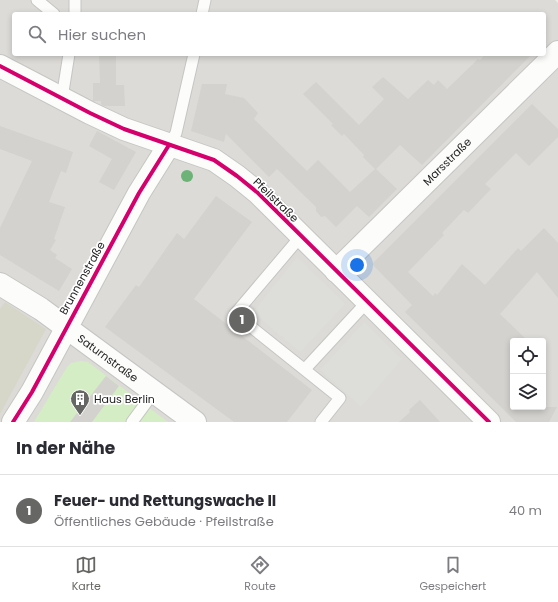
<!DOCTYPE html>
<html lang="de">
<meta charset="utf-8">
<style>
body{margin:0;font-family:Poppins,sans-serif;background:#f7f7f7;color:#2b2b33}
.controls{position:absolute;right:12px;bottom:12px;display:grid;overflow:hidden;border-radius:4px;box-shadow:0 2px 6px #0003}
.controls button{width:36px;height:36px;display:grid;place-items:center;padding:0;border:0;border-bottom:1px solid #e1e1e2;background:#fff;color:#2b2b33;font:20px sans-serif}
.you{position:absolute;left:357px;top:265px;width:14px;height:14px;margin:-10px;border:3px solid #fff;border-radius:50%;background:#1a73e8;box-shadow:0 0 0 6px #1a73e833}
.badge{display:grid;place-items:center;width:26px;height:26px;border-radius:50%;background:#666664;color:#fff;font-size:13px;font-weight:700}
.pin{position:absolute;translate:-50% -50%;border:2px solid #fff;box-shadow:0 1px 4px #0006}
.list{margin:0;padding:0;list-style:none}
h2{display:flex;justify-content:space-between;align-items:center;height:52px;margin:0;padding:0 16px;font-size:17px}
h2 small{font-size:13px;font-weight:400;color:#7c7c81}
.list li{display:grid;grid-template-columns:26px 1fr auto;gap:12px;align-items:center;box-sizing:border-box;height:72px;padding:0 16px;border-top:1px solid #e1e1e2}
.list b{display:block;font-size:15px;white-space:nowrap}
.list p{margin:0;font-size:13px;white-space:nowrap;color:#7c7c81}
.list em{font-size:13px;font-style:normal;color:#7c7c81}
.icon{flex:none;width:22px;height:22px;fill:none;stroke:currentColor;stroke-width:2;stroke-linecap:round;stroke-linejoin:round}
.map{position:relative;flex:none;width:558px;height:422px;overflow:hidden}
.search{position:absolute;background:#fff;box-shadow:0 2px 6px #0003;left:12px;right:12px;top:12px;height:44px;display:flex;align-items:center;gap:10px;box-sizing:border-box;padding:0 14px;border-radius:4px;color:#7c7c81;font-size:15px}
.sheet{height:124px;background:#fff}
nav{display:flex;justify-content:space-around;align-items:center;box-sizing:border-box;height:56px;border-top:1px solid #e1e1e2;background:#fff;font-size:11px;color:#7c7c81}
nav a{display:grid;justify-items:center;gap:2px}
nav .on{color:#666664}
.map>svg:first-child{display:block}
.residential{fill:#dcdbd8;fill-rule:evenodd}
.construction{fill:#d6d7c8}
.grass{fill:#d5edc4}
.parking{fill:#ddddda}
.building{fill:#d3d2ce}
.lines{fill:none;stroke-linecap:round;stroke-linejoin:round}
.lane-casing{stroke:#c5c5c3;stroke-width:13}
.street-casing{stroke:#c5c5c3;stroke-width:24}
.lane{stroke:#fcfcfb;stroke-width:11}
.street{stroke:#fcfcfb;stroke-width:22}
.cycleway-casing{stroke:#fff;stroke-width:6}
.cycleway{stroke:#d6006c;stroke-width:4}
.tree{fill:#6db378}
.labels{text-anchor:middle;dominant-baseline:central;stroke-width:3.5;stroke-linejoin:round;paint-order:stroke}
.street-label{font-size:11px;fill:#1e1e1e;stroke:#fff}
.poi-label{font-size:11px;fill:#1e1e1e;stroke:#fff;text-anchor:start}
</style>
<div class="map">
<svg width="558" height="422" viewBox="0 0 558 422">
<rect width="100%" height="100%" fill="#edece7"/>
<!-- residential -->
<path class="residential" d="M0,0H555L558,3V422H0ZM14,14H544V54H14ZM513,341H543V407H513Z"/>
<!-- construction -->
<polygon class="construction" points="5,302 46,329 0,414 0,309"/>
<!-- grass -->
<polygon class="grass" points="81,361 88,362 168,422 34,422 67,367 71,363"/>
<!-- parking -->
<g class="parking">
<polygon points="297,257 345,304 300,352 253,312"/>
<polygon points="364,322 402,359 361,407 320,370"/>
</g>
<!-- building -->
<g class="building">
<polygon points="99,54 116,54 116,85 124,85 125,106 104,106 101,104 101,101 93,101 93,83 100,83"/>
<polygon points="486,54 532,54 422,165 400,145 376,169 397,189 369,217 357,206 336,227 325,216 321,217 316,211 316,207 277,169 269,177 226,134 224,142 191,131 202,84 227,84 225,94 244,98 258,113 254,119 307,171 318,160 350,192 375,169 363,157 364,155 344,134 342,136 331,125 333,124 303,94 316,82 359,125 384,99 372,87 383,77 408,99 428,80 434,85 438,80 447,89 478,59 480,60"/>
<polygon points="532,104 558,129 558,137 529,166 516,153 485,184 491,189 468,213 464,210 442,233 444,235 408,272 433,296 435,293 437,295 462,264 485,285 518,248 521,251 544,228 558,243 558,298 537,272 500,314 528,341 513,341 513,407 557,407 549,422 516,422 405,312 412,305 372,264"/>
<polygon points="0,126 73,152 66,173 61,171 49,202 65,207 54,239 56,240 50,250 57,255 55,258 72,269 59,291 0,255 0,228 32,161 0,149"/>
<polygon points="97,131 136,152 114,190 99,182 112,159 89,146"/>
<polygon points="216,196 252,222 194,299 312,390 287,422 234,422 105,327 136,285 139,287 177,233 184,239"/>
<polygon points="106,376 119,386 92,422 70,422"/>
<polygon points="420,400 440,422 399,422 410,412 409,410"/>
</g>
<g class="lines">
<!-- lane casing -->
<g class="lane-casing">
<g id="lane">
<polyline points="37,0 54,14"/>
<polyline points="75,14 75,0"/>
<polyline points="202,14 205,0"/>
<polyline points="62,98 69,54"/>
<polyline points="169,145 176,133 194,54"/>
<polyline points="301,236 235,314 340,398 321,422"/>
<polyline points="305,369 367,302"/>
<polyline points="132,422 154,392"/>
</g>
</g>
<!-- street casing -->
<g class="street-casing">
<g id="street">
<polyline points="0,66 90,113 124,129 214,160 237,176 258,193 489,422"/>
<path id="s1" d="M336,271L558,52"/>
<path id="s2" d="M0,284L41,309L195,422"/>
<polyline points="13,422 32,392 139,193 169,145"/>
</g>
</g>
<!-- lane -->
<use href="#lane" class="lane"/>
<!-- street -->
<use href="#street" class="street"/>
<!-- cycleway casing -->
<g class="cycleway-casing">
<g id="cycleway">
<polyline points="0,66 90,113 124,129 214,160 237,176 258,193 489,422"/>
<polyline points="13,422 32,392 139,193 169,145"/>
</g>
</g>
<!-- cycleway -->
<use href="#cycleway" class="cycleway"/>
</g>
<!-- trees -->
<circle class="tree" cx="187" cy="176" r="6"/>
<!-- icons -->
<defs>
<g id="building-pin" transform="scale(1)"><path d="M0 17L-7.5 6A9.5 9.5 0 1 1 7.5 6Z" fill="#666664" stroke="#fff"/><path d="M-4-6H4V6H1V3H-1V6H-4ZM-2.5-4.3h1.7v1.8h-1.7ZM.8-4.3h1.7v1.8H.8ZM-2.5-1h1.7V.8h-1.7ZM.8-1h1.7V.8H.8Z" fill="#fff"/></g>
</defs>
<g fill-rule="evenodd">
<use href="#building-pin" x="80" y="399"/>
</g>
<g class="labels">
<!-- street labels -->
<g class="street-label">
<text stroke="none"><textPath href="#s1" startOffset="156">Marsstraße</textPath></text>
<text transform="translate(276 200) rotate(44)">Pfeilstraße</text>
<text transform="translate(82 278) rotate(-61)">Brunnenstraße</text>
<text stroke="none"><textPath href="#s2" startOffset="131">Saturnstraße</textPath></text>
</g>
<!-- poi labels -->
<g class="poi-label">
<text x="94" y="399">Haus Berlin</text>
</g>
</g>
</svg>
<div class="controls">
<button><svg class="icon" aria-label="locate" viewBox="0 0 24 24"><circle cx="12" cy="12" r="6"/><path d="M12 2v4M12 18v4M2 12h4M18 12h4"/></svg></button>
<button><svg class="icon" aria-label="layers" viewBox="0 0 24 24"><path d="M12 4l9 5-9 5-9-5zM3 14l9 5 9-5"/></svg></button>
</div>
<div class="you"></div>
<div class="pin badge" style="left:242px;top:320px">1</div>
<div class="search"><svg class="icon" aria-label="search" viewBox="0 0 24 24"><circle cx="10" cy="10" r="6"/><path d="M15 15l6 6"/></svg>Hier suchen</div>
</div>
<section class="sheet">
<h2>In der Nähe<small></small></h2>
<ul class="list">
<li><span class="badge">1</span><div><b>Feuer- und Rettungswache II</b><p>Öffentliches Gebäude · Pfeilstraße</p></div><em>40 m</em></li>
</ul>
</section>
<nav>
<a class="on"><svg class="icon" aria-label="map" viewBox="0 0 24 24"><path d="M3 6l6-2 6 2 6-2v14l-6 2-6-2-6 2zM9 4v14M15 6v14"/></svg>Karte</a>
<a><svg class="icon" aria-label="directions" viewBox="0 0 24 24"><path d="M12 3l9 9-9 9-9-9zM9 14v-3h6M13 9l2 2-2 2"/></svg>Route</a>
<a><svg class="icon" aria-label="saved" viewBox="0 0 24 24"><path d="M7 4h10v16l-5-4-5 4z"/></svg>Gespeichert</a>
</nav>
